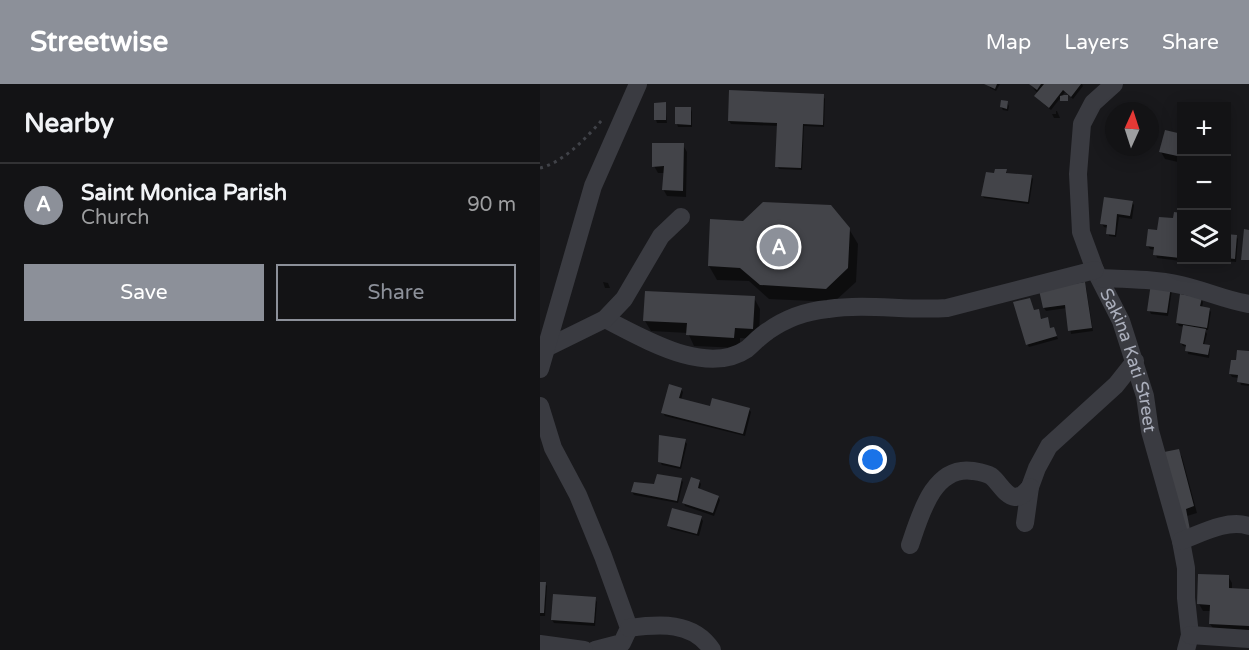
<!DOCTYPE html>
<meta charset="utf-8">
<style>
body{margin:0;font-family:"Varela Round",sans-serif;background:#202022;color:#f1f3f6}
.controls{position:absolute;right:18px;top:18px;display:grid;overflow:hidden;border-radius:0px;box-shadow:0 3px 15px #0003}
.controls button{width:54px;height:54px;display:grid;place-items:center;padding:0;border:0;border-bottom:2px solid #323234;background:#131315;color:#f1f3f6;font:30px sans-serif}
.compass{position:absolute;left:565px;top:18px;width:54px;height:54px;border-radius:50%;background:#131315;box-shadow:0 3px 15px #0003;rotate:3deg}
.you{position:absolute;left:333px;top:376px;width:21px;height:21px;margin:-15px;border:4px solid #fff;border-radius:50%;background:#1a73e8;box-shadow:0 0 0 9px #1a73e833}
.badge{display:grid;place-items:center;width:39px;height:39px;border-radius:50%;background:#8c9099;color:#fff;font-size:20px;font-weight:700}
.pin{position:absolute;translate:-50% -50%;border:3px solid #fff;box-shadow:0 2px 6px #0006}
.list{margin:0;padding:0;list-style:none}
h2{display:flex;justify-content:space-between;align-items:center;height:78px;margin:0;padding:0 24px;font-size:26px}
h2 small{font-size:20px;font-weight:400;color:#9d9ea0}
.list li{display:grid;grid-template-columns:39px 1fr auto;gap:18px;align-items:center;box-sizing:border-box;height:84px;padding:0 24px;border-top:2px solid #323234}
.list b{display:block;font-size:22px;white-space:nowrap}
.list p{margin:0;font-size:20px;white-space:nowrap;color:#9d9ea0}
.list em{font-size:20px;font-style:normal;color:#9d9ea0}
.actions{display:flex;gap:12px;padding:18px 24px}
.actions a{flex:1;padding:14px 0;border:2px solid #8c9099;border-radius:0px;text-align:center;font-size:21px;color:#8c9099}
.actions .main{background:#8c9099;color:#fff}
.icon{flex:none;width:33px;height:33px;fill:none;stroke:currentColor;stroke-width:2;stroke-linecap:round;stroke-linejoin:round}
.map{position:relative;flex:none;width:709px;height:566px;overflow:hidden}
header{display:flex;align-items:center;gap:36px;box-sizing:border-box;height:84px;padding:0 30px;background:#8c9099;color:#fff}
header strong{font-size:28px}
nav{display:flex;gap:33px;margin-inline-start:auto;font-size:21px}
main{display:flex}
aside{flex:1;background:#131315}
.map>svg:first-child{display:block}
.shadow{fill:#0007}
.building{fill:#434449}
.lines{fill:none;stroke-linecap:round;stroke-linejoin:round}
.path{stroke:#404248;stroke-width:3;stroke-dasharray:3 4.5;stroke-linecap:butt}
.minor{stroke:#3a3b41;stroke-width:18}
.labels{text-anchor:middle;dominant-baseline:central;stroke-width:5;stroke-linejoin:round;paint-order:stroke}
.street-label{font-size:18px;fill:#abafbc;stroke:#141417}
</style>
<header>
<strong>Streetwise</strong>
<nav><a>Map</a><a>Layers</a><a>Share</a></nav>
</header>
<main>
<aside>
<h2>Nearby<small></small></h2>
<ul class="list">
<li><span class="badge">A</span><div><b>Saint Monica Parish</b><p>Church</p></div><em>90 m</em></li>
</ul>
<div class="actions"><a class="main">Save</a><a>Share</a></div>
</aside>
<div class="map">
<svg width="709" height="566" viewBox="0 0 709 566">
<rect width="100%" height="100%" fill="#19191c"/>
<!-- shadow -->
<g class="shadow">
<polygon points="449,0 460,0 456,7 450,4"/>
<polygon points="490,0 542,0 543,2 533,15 525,8 511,26 498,15 496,12 498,10"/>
<polygon points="283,12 285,15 284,43 264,42 262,86 239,85 237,82 239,42 191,40 189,37"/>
<polygon points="467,19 469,22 468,27 463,26 461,23"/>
<polygon points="125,20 127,39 117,39 116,36"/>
<polygon points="151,25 152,28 152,43 138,43 137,40"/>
<polygon points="516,27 517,27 520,34 514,34 512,30 516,30"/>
<polygon points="642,52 642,79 625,75 621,68"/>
<polygon points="143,61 147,68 146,113 127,112 123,105 125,89 118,89 114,82"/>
<polygon points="466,87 468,91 491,92 493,95 489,120 444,114 442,111 455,90"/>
<polygon points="592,118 594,121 592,135 579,133 576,153 569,152 568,144 564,143 562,140"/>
<polygon points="642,131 641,177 617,174 615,166 610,165 608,162 618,148"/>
<polygon points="309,145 318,160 316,198 294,218 229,215 209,197 177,196 169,182"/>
<polygon points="686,151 696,152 698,155 696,178 675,176 686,176"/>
<polygon points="63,198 68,199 70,204 65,204"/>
<polygon points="546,203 553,247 531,250 527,224 506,227 504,224"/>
<polygon points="632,206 628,232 611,230 609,226"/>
<polygon points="214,214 220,225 219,255 200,254 200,264 154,262 148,249 111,247 105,237"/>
<polygon points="661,215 663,218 662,224 669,225 671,228 668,246 665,246 667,250 664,261 669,262 670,265 669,274 648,270 647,263 643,262 641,259 645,243 639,242 637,239"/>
<polygon points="494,227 498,227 502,236 510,246 515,248 518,255 489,263 487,260"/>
<polygon points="709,269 709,302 701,301 699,294 692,293 690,290 697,278"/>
<polygon points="141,305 143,308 141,316 172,324 209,325 211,328 205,352 125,332 123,329"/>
<polygon points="145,357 147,360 141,385 122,381 120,378"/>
<polygon points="638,366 642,373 657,429 647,432 650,449 645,451"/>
<polygon points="141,395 143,398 138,419 94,411 92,408"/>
<polygon points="159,397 161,400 159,407 178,413 180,416 174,432 145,422 144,419"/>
<polygon points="161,434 163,437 159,452 131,445 129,442"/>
<polygon points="688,492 692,499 692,506 709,507 709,552 677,550 670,540 671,527 663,527 659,520"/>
<polygon points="0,499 5,499 7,502 5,532 0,532"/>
<polygon points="55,515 57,518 55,542 14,539 12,536"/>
</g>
<!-- building -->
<g class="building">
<polygon points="444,0 457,0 455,5"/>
<polygon points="489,0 501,0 497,6"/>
<polygon points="504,0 541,0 531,13 523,6 509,24 494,12"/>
<polygon points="189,6 284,10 283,41 263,40 261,84 235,83 237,39 188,37"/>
<polygon points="524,11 528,11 528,17 520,17 520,12"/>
<polygon points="461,16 468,17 467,25 460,23"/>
<polygon points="126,18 126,36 114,36 114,19"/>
<polygon points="135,23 151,23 151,41 135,40"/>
<polygon points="625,46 642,50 642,73 619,68"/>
<polygon points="112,59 144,59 143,107 122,106 124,82 112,83"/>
<polygon points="455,85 467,85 466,89 492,91 488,118 441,112 446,88 454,89"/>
<polygon points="564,113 593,117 590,132 577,130 575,151 566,150 567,141 560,140"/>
<polygon points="223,118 291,121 310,144 308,184 286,205 220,201 200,184 168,182 170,135 203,137"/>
<polygon points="634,128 642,129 640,174 613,171 614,163 606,162 608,145 617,146 619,133 633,134"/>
<polygon points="704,145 709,146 709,176 701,176"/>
<polygon points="686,150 697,151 695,175 686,174"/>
<polygon points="545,198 552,244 528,247 525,221 503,224 499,206"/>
<polygon points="611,199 631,202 627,229 607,227"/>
<polygon points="105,207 215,212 213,245 195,244 194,254 146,251 147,239 103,237"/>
<polygon points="640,210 662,214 660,222 670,224 667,244 636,239"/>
<polygon points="490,214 494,226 499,225 501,235 508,233 510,244 514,243 517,252 486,261 473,218"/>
<polygon points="643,241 666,245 663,260 670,261 668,271 645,267 646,261 640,259"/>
<polygon points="697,266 709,267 709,300 697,298 698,291 689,290 691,276 696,276"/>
<polygon points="129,300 142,304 139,314 170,322 172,314 210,324 203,350 121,329"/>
<polygon points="119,351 146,355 140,383 118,378"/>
<polygon points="639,365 654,422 646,425 650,446 642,448 624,368"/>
<polygon points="117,390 142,394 137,417 91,408 94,398 114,400"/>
<polygon points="151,393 160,396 158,404 179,412 173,429 142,419"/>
<polygon points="132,424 162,432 157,450 127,442"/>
<polygon points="658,490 689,491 689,504 709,505 709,542 669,540 670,521 657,520"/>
<polygon points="0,498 6,498 4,529 0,529"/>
<polygon points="13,510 56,513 54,539 11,536"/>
</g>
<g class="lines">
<!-- path -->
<path class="path" d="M0,84C24,78 46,54 62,36"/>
<!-- minor -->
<g class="minor">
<path id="s1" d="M574,0L553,19L542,40L538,90L541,148L555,186L581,237L605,312L610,347L641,457L646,484V514L650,551L646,566"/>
<path d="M560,194C587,195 614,195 641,201C664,206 685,216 709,220"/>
<path d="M65,235C103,254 166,293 207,265C214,259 220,252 228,247C245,235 267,227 288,225C327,219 367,227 407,224L555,186"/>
<polyline points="4,265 65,235 84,215 121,152 141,133"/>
<polyline points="0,285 53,102 98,0"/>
<polyline points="0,322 13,364 38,411 63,472 89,544 82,559 55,566"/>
<polyline points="485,439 490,403 497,384 509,362 576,301 595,277"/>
<path d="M641,457C662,449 687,435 709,442"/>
<path d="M370,461C380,432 393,381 433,387C439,388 446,389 451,392C459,398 465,412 475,413C482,413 486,408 490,403"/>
<path d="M89,544C119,540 153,537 172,566"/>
<polyline points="650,551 709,555"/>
<polyline points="0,560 44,566"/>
</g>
</g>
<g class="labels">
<!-- street labels -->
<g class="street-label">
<text stroke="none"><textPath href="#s1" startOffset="298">Sakina Kati Street</textPath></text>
</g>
</g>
</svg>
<div class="controls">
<button>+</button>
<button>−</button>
<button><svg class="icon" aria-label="layers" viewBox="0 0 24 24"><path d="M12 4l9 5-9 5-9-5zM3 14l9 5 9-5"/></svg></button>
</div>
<svg class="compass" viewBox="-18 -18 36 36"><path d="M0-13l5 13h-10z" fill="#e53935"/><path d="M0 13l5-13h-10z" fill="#9d9ea0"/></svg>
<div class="you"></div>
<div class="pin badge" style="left:239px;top:163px">A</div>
</div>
</main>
